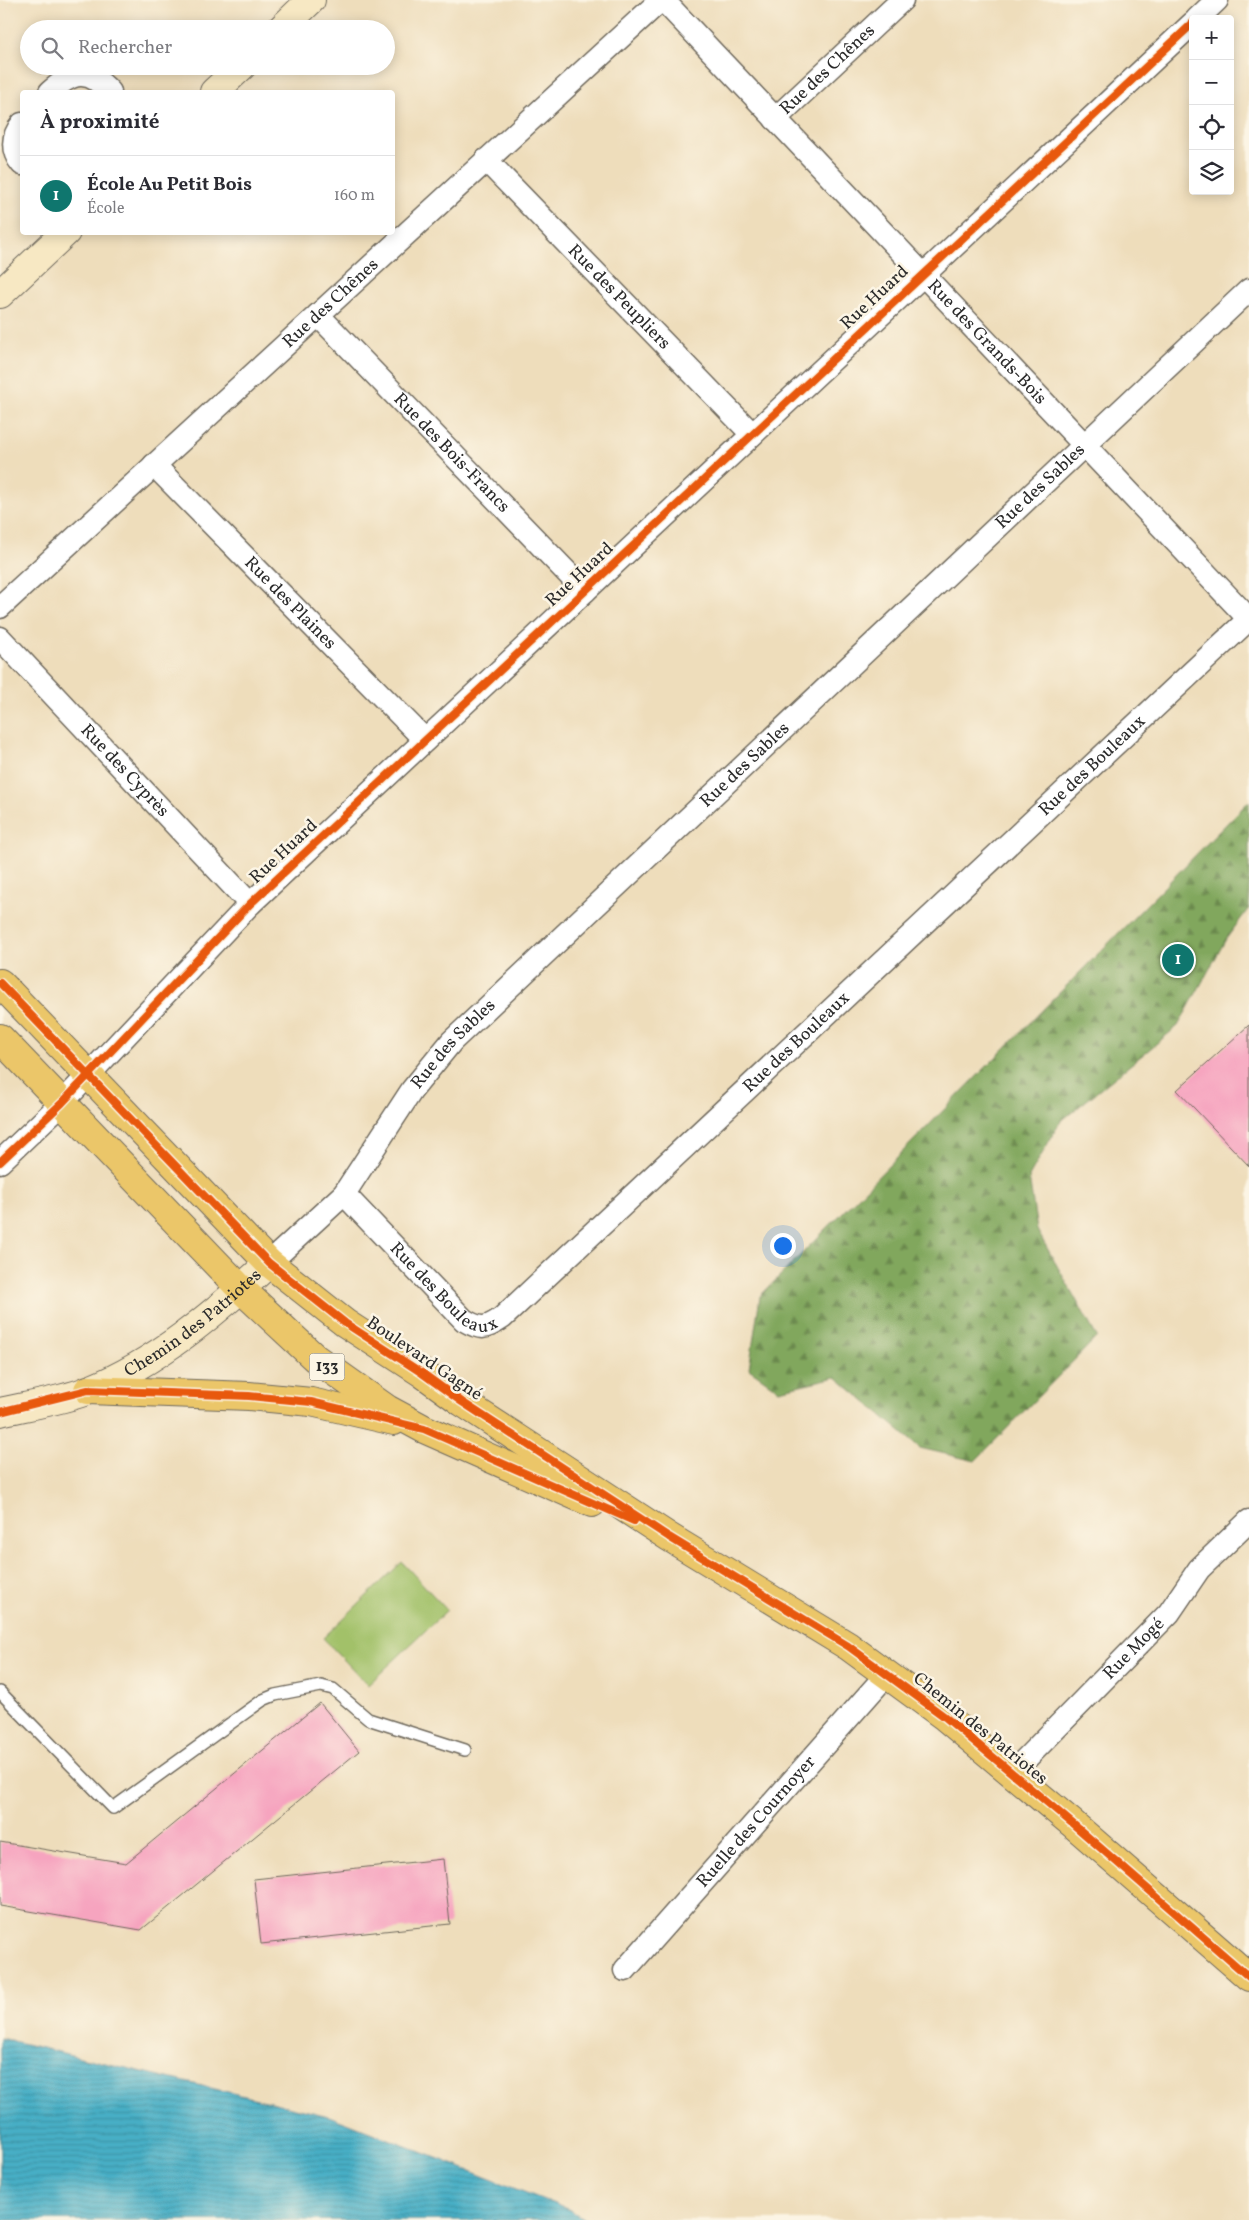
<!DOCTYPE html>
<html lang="fr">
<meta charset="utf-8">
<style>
body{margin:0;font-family:Vollkorn,serif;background:#f7f7f7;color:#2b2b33}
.controls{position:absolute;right:15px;top:15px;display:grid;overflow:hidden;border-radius:5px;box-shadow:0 2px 12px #0003}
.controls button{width:45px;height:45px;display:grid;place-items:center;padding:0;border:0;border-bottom:1px solid #e1e1e2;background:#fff;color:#2b2b33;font:25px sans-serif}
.you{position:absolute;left:782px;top:1245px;width:18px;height:18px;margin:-12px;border:4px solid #fff;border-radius:50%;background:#1a73e8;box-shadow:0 0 0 8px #1a73e833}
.badge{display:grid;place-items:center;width:32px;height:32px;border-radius:50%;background:#0f766e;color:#fff;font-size:16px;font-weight:700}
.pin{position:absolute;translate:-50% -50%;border:2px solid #fff;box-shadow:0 1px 5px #0006}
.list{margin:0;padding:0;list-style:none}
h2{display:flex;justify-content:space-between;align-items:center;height:65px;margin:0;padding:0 20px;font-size:21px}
h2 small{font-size:16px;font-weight:400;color:#7c7c81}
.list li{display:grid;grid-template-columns:32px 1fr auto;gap:15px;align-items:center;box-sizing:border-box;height:80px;padding:0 20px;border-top:1px solid #e1e1e2}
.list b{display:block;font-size:19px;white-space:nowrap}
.list p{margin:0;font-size:16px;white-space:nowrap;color:#7c7c81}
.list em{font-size:16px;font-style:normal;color:#7c7c81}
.icon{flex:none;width:28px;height:28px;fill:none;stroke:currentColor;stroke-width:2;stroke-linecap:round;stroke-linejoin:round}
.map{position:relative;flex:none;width:1249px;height:2220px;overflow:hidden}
.search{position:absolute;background:#fff;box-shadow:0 2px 12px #0003;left:20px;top:20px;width:375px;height:55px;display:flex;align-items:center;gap:12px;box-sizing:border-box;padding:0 18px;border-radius:28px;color:#7c7c81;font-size:19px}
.panel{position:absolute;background:#fff;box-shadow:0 2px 12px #0003;left:20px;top:90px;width:375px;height:145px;border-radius:5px}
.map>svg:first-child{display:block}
.forest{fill:url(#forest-firs);stroke:#566944}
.park{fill:#a2c169;stroke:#66764a}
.water{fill:url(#water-rules);stroke:#396d78}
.building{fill:#f6a4bf}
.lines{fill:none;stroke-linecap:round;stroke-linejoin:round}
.lane-casing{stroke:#6f695d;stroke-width:14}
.street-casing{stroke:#6f695d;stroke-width:25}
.secondary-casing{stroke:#6f695d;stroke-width:30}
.primary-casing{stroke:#6f695d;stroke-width:30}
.lane{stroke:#fff;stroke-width:11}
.street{stroke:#fff;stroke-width:22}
.secondary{stroke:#f7e8c3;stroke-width:28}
.primary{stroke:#ebc669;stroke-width:28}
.cycleway-casing{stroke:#fcf5e5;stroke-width:11}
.cycleway{stroke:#e8590c;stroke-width:8}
.labels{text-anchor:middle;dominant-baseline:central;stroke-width:5;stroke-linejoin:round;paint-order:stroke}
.shield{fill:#fcf5e5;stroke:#6a6863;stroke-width:1}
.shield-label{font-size:16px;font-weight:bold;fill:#2b2b2b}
.street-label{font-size:18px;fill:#2b2b2b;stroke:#fcf5e5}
</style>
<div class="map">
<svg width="1249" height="2220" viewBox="0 0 1249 2220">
<defs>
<pattern id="forest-firs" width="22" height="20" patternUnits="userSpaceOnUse" patternTransform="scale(1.25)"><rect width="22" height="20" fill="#81a75d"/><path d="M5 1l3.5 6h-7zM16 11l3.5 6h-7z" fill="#6a884d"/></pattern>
<pattern id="water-rules" width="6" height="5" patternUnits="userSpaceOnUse" patternTransform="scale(1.25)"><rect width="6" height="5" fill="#47afc6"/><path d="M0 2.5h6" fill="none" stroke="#3b8fa1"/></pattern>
</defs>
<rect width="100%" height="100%" fill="#fcf5e5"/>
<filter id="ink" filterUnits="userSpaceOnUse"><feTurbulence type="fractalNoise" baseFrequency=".02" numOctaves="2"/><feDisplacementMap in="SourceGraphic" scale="10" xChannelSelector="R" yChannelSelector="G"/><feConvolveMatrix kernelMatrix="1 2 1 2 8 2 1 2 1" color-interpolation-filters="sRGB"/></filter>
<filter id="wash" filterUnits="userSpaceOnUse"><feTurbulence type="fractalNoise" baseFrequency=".0096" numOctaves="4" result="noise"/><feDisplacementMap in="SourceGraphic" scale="20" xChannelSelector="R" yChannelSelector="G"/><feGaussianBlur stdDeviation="1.12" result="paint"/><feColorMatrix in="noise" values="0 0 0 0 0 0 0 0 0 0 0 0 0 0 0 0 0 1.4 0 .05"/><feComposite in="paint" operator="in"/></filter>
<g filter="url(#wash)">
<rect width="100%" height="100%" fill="#edb"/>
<!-- forest -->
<polygon class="forest" points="1249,801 1249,908 1226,939 1178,1026 1060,1122 1029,1177 1037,1230 1097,1337 975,1461 920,1448 836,1377 779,1390 749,1369 760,1296"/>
<!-- park -->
<polygon class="park" points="402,1562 447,1610 368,1685 323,1638"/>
<!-- water -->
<polygon class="water" points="0,2038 329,2116 570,2210 586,2220 0,2220"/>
<g id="blocks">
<!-- building -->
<g class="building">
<polygon points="1249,1025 1249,1166 1177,1090"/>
<polygon points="320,1703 359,1751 141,1930 0,1906 0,1842 126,1863"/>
<polygon points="443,1859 450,1924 261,1944 254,1879"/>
</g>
</g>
</g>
<g filter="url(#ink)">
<use href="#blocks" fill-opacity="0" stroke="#6f695d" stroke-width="1"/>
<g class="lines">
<!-- lane casing -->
<g class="lane-casing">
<polyline id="lane" points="0,1692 113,1808 263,1700 275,1695 321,1686 333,1689 368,1719 465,1750"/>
</g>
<!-- street casing -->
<g class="street-casing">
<g id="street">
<path id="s1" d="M663,0L1249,619"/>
<polyline points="1197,19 1217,0"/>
<path d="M50,92C73,71 88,68 110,92"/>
<path id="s2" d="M775,119L902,0"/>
<path d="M22,124C12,136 11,151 22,164"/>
<path id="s3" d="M486,160L752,434"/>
<path id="s4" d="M318,315L585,591"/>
<path id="s5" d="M154,465L425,740"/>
<path id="s6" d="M0,607L661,0"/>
<path id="s7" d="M0,638L250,904"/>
<polyline points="0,1162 62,1103 250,904 1193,23"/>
<path id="s8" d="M344,1194L464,1320C481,1330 486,1329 502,1318L1249,619"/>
<path id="s9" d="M269,1263L344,1194L412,1090L452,1041L1249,290"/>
<path id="s10" d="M1012,1773L1169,1613L1199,1569L1249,1521"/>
<path id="s11" d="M625,1970L887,1674"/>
</g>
</g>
<!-- secondary casing -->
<g class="secondary-casing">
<g id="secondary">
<polyline points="281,29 311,0"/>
<polyline points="214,92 242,66"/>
<polyline points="0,294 66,232"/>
<path id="s12" d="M0,1412C27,1406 65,1400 89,1390C158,1362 215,1313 269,1263"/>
</g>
</g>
<!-- primary casing -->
<g class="primary-casing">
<g id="primary">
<polyline points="0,983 269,1263 345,1323 422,1373 462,1402 669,1537 848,1646 945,1717 1073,1824 1249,1977"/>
<polyline points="0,1038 241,1289 315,1358 387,1409 424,1429 592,1503"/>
<polyline points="88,1390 249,1396 311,1402 394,1421"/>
</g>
</g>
<!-- lane -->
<use href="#lane" class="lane"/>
<!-- street -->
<use href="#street" class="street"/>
<!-- secondary -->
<use href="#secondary" class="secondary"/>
<!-- primary -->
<use href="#primary" class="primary"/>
<!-- cycleway casing -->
<g class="cycleway-casing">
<g id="cycleway">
<polyline points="0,983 269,1263 345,1323 422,1373 462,1402 669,1537 848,1646 945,1717 1073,1824 1249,1977"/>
<polyline points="0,1162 62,1103 250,904 1193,23"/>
<polyline points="0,1412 88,1390 249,1396 311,1402 424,1429 634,1521"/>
</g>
</g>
<!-- cycleway -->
<use href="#cycleway" class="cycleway"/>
</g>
</g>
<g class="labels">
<!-- shield labels -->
<rect class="shield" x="309.5" y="1353.5" width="35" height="27" rx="4"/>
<g class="shield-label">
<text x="327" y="1367">133</text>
</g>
<!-- street labels -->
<g class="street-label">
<text stroke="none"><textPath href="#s2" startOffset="72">Rue des Chênes</textPath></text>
<text stroke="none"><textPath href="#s3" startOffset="191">Rue des Peupliers</textPath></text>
<text transform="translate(875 298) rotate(-43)">Rue Huard</text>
<text stroke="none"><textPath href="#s6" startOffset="449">Rue des Chênes</textPath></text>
<text stroke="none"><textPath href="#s1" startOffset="471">Rue des Grands-Bois</textPath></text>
<text stroke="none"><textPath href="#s4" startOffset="192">Rue des Bois-Francs</textPath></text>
<text stroke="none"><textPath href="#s9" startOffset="1098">Rue des Sables</textPath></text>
<text transform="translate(580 575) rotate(-43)">Rue Huard</text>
<text stroke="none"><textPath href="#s5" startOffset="194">Rue des Plaines</textPath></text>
<text stroke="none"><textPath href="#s9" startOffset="692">Rue des Sables</textPath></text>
<text stroke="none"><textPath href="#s8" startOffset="1024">Rue des Bouleaux</textPath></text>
<text stroke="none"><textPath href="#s7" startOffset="182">Rue des Cyprès</textPath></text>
<text transform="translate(284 852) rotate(-43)">Rue Huard</text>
<text stroke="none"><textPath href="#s8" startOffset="619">Rue des Bouleaux</textPath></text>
<text stroke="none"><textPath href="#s9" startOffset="288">Rue des Sables</textPath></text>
<text stroke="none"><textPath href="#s8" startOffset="140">Rue des Bouleaux</textPath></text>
<text stroke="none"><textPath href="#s12" startOffset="216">Chemin des Patriotes</textPath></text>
<text transform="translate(424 1359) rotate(34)">Boulevard Gagné</text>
<text stroke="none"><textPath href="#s10" startOffset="174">Rue Mogé</textPath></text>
<text transform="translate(980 1729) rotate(39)">Chemin des Patriotes</text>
<text stroke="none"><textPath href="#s11" startOffset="198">Ruelle des Cournoyer</textPath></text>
</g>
</g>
</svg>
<div class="controls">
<button>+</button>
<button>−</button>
<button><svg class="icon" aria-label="locate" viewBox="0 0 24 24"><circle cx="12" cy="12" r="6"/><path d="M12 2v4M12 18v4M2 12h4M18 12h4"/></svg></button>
<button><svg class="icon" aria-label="layers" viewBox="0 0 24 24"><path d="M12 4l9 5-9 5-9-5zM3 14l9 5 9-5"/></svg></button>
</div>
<div class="you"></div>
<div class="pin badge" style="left:1178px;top:960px">1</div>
<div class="search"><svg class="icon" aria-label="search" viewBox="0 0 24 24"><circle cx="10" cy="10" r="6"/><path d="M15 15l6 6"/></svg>Rechercher</div>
<section class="panel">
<h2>À proximité<small></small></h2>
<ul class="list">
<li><span class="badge">1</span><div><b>École Au Petit Bois</b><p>École</p></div><em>160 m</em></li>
</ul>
</section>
</div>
